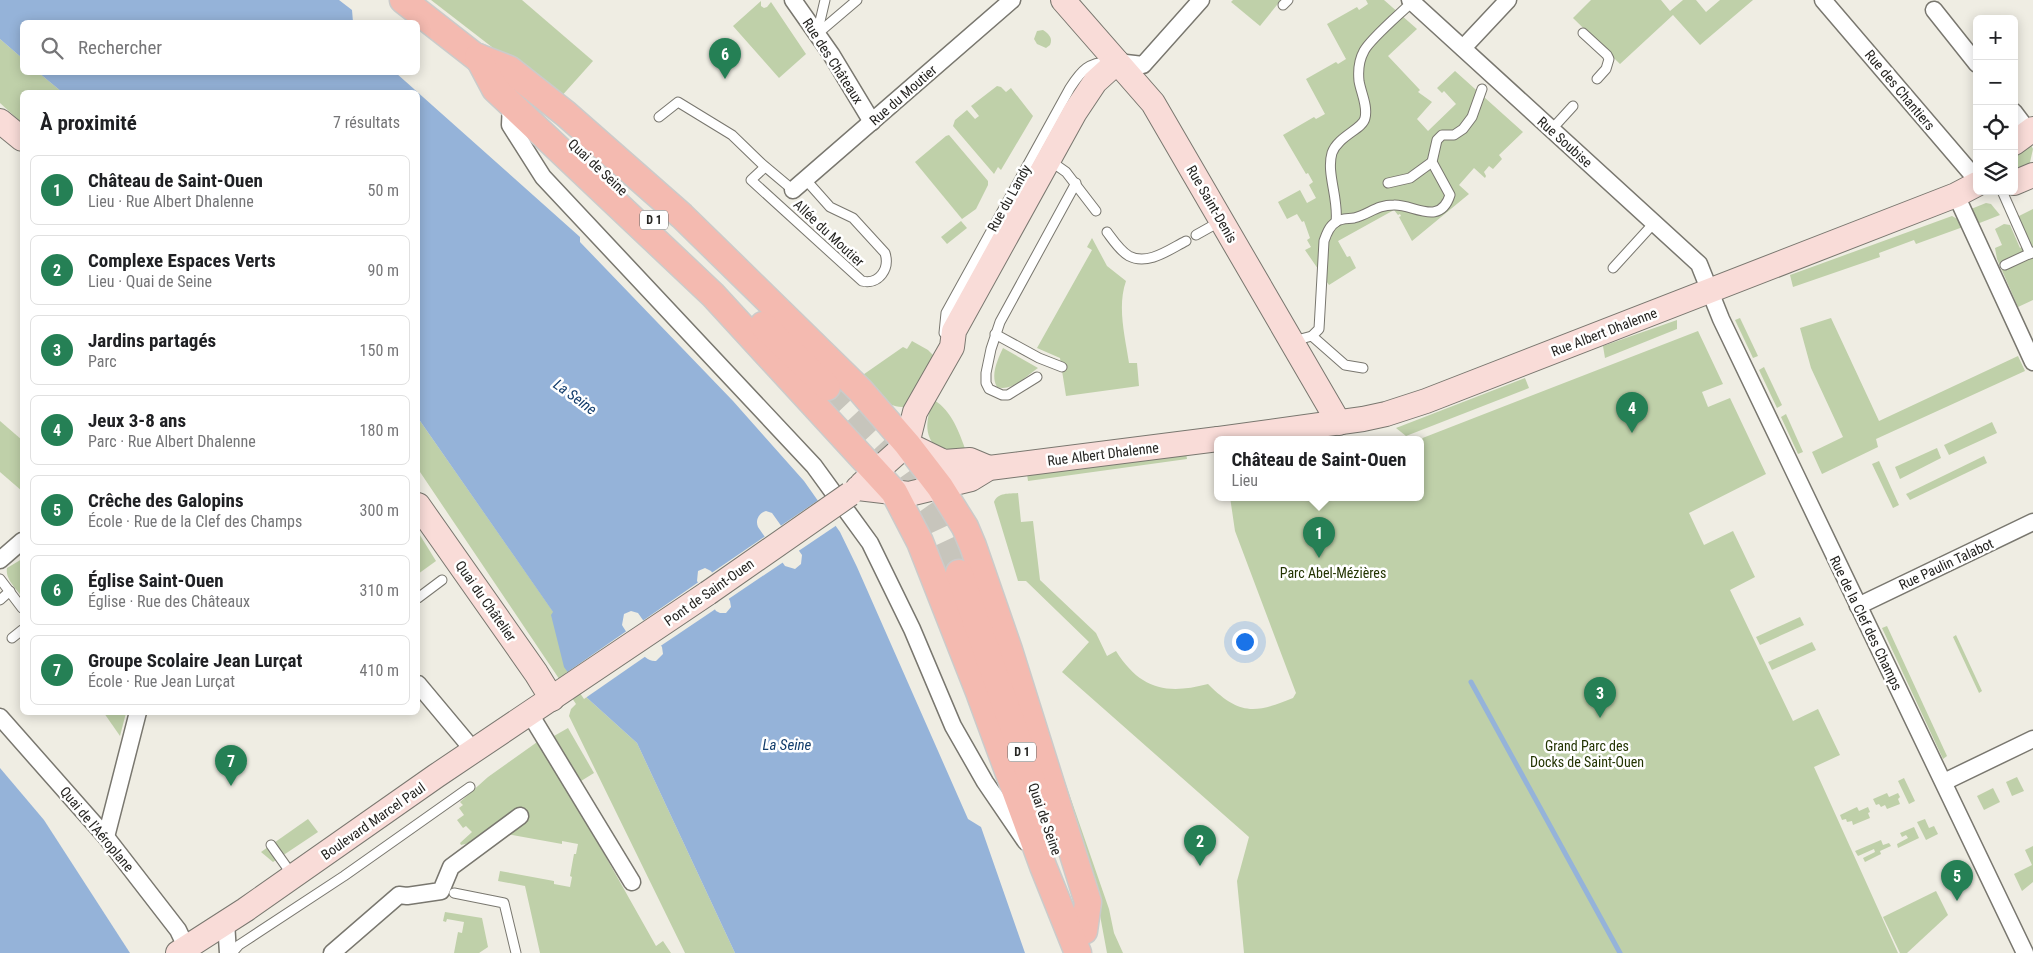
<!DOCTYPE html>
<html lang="fr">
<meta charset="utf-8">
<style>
body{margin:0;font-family:"Roboto Condensed",sans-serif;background:#f2f2f2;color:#202124}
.controls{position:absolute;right:15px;top:15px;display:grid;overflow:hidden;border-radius:8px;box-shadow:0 2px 12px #0003}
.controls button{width:45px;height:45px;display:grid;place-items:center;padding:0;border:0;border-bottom:1px solid #e0e0e0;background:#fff;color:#202124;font:25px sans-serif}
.you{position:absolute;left:1244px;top:641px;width:18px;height:18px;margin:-12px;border:4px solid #fff;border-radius:50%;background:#1a73e8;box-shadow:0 0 0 8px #1a73e833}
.badge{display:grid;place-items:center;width:32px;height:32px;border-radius:50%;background:#258055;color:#fff;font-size:16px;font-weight:700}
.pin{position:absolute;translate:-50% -41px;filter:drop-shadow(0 1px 2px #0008)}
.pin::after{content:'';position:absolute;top:26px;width:18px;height:15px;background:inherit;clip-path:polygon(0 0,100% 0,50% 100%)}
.popup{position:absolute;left:1214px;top:436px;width:210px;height:65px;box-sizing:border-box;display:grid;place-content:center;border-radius:8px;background:#fff;filter:drop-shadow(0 1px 4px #0005);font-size:16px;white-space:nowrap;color:#757577}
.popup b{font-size:19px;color:#202124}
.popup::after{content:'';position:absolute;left:50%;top:100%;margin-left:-10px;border:10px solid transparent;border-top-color:#fff}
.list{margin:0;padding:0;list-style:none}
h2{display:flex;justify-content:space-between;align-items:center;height:65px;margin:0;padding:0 20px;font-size:21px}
h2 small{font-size:16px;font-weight:400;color:#757577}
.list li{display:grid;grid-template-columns:32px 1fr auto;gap:15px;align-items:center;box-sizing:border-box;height:70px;margin:0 10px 10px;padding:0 10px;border:1px solid #e0e0e0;border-radius:8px}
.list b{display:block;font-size:19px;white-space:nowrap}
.list p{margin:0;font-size:16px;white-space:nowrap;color:#757577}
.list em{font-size:16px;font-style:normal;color:#757577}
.icon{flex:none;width:28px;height:28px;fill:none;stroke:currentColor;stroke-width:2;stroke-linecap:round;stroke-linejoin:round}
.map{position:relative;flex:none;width:2033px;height:953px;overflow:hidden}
.search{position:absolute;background:#fff;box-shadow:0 2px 12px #0003;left:20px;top:20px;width:400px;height:55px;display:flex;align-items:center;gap:12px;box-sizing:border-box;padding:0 18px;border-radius:8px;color:#757577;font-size:19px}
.panel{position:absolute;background:#fff;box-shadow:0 2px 12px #0003;left:20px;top:90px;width:400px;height:625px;border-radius:8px}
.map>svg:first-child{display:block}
.green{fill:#bfd0a9}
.water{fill:#95b3d9;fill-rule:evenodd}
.pier{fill:#efede3}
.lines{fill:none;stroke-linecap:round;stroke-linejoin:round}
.stream{stroke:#95b3d9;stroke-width:5}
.primary-tunnel{stroke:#c7c5bc;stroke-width:26;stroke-dasharray:26 13;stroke-linecap:butt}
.lane-casing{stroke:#79776f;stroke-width:11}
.street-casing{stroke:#79776f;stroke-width:19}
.secondary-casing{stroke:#79776f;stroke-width:26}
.primary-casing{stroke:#cbcbca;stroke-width:29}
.lane{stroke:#fff;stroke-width:9}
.street{stroke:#fff;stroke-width:16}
.secondary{stroke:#f9dcd8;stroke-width:24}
.primary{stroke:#f4bab0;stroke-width:26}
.secondary-bridge-casing{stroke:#79776f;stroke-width:26;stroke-linecap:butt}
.secondary-bridge{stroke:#f9dcd8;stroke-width:24}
.labels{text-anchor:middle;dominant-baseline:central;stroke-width:5;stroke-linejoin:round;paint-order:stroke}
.shield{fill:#fff;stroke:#676664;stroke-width:1}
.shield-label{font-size:12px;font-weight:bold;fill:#262522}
.street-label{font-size:14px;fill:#262522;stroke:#fff}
.park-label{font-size:14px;fill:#233402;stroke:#fff}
.water-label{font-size:15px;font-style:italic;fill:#133d6c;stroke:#fff}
</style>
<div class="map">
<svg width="2033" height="953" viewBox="0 0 2033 953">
<rect width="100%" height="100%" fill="#efede3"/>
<!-- green -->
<g class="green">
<polygon points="431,0 522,0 593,61 559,99"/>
<polygon points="1233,0 1281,0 1260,26 1231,2"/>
<polygon points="1366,0 1384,0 1417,29 1388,56 1420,90 1418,92 1432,102 1417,119 1428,131 1456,104 1444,91 1442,93 1437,88 1455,71 1523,132 1499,155 1502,159 1493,169 1489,166 1484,172 1486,176 1485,178 1474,168 1459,185 1469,194 1412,241 1399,217 1401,216 1400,214 1398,215 1394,210 1338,241 1347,257 1350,256 1356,268 1329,285 1305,250 1311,247 1307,240 1310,238 1304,221 1302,222 1297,214 1287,219 1278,202 1300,190 1307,203 1316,198 1309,185 1313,182 1308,173 1306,174 1283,135 1314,117 1316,119 1325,114 1306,79 1336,62 1338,64 1346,59 1327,24 1357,7 1359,10 1368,4"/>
<polygon points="1591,0 1661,0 1670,11 1683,0 1696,0 1706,12 1720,0 1753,0 1700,45 1673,15 1620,64 1573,18"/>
<polygon points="761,1 761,6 764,8 767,7 771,2 806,54 779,78 733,26"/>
<path d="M1043,30C1049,34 1053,38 1050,45L1046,48L1037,44L1034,39L1037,31Z"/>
<polygon points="0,39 22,58 22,72 39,73 62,92 22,92 22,123 0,103"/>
<polygon points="997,86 1001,87 1006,92 1011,88 1033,116 1001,170 998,167 994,174 953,126 955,120 967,110 975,119 979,116 971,106"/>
<polygon points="949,135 988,181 988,185 976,209 962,219 915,162 946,136"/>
<polygon points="2029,141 2033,149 2028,171 2019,173 2014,164 2014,152"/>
<polygon points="1986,203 1991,204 2000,215 1977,224 1971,209"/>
<polygon points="2033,209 2033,300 2018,307 1997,259 1995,248 2002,245 1995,229 2004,224 2010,225 2020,248 2028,244 2017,217"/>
<polygon points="1952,216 1961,221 1963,227 1916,244 1914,240 1879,253 1880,257 1793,287 1790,275"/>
<polygon points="961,221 967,228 947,244 941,237"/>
<path d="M1092,238L1107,266L1126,281C1117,307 1125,336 1129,363H1137L1139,386L1066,396L1060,358L1037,348L1092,250L1087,247Z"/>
<polygon points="1740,318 1758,356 1753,358 1735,320"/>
<polygon points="1831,318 1879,421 2018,356 2025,371 1876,439 1878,447 1822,474 1812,452 1843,437 1811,368 1800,328"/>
<polygon points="1677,320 1677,329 1605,358 1603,346"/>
<path d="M1698,331L1723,384L1702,392L1708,407L1730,398L1766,474L1689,513L1704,545L1733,531L1755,577L1730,590L1793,721L1818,709L1840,755L1814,767L1898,953H1244L1237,881L1249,837L1062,672L1089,642L1026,581H1018L994,502C998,492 1009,494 1018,493L1021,522L1033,521L1040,580L1096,633L1107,656L1116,651C1140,689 1166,695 1208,684C1239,715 1254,714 1293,698L1296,693L1235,531L1230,497H1420V439Z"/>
<path d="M912,341L928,350L934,356L908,406C892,412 867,390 857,379L903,347L907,349Z"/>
<path d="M1003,348L1038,368C1026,376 1012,392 997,387C990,375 998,359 1003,348Z"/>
<polygon points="1764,367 1782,405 1777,408 1759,370"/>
<polygon points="1525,378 1529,388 1406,436 1396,428"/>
<path d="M934,400C952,411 959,432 966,451C957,451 945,453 938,448C922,436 927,415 934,400Z"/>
<polygon points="1786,414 1803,452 1798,454 1781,417"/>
<polygon points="418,418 554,613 585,696 637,743 735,953 685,953 569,716 571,709 576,704 418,469"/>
<polygon points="0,421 22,440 22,491 0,472"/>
<polygon points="1992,422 1997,433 1949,455 1944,445"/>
<polygon points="1937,448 1941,458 1900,479 1895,467"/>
<polygon points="1186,453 1187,459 1028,481 1027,474"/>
<polygon points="1984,456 1987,463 1910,500 1906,494"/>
<polygon points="1879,461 1899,505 1893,508 1872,464"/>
<polygon points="418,532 436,561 418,574"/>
<path d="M22,559V597C16,588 5,579 7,568Z"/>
<polygon points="1800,617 1804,625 1760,645 1756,637"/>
<polygon points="1887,626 1947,756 1943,759 1882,628"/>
<polygon points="1956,635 1982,691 1979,693 1953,637"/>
<polygon points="1812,642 1816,650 1772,670 1768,662"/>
<polygon points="104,713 126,713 120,736"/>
<polygon points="568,728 594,773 581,781 554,736"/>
<polygon points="540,740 656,946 663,941 671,953 540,953 525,886 498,881 500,871 554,881 554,884 570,887 572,877 570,876 574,854 576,854 578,844 562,841 562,844 507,834 461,845 460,843 472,832 466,826 463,828 457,820 464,815 459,808 463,805 460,802 488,777"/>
<polygon points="1056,756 1109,909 1114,933 1123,953 1107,953 1099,910 1049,758"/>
<polygon points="2017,777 2024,791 2012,796 2006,782"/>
<polygon points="1904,778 1915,801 1909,804 1898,781"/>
<polygon points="1993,788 2000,802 1984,810 1977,796"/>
<polygon points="1887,793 1889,797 1898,793 1900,797 1898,799 1900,804 1887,809 1885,805 1881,807 1879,804 1876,805 1873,799"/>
<polygon points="1857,807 1859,811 1868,807 1870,812 1868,813 1870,818 1853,825 1852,821 1847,822 1846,819 1842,820 1840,815"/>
<polygon points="308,819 318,832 273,862 261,852"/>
<polygon points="1925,819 1929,828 1934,826 1938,834 1926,840 1917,822"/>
<polygon points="1914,827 1919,838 1898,848 1897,844 1908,838 1906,835 1902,837 1900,833"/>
<polygon points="1881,840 1883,845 1889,843 1891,846 1880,851 1881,854 1865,862 1863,858 1875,852 1874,849 1858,856 1855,851"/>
<polygon points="2033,846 2033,882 2022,891 2014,874 2032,865 2025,850"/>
<polygon points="1936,891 1948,915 1907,953 1900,953 1883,917"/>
<polygon points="445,912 482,918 488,947 479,953 454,953 458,932 462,933 464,922 447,919 446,922 443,921"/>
</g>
<!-- water -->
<g class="water">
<polygon points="0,0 339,0 352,10 353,22 22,22 22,58 0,39"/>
<path d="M39,73H396L580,237V242L733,401L804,481L840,532L857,567L968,819L981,827L1025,953H735L637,743L585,696L564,667L551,615L553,612L418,418V92H62ZM766,511L772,513L802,555L801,564L795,569L785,566L758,527C755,520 759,513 766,511ZM705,568L711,571L730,601L731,607L726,613H720L716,611L697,581L698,571ZM631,611L638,613L662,647L663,654L656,661C643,663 629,636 622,625L624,614Z"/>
<polygon points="0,768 44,820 130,953 0,953"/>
</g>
<!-- pier -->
<g class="pier">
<polygon points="820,499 837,525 797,552 779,527"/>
<polygon points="767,535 785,561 727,600 710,574"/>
<polygon points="700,581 717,608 659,647 641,622"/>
<polygon points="628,630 646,656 584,699 566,673"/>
</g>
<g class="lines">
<!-- stream -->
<polyline class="stream" points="1471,682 1620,953"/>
<!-- primary-tunnel -->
<polyline class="primary-tunnel" points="827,387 884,448 932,516 959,573"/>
<!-- lane casing -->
<g class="lane-casing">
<g id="lane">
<polyline points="1283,5 1288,0"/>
<polyline points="1583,33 1607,55 1609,59 1606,69 1597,79"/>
<polyline points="817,34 857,0"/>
<polyline points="817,34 825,0"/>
<polyline points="659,117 678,102 732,135 762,164 793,190"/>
<polyline points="1552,129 1573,106"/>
<polyline points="1049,160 1066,172 1096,211"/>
<path d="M765,167L751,180L862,281C879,285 890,269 885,253L853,218L830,207L806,180"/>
<polyline points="1388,183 1410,178 1432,162"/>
<polyline points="2002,191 2030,254"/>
<path d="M1336,222C1339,199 1326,173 1332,153C1338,136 1363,129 1365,118C1368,106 1361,93 1359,81C1358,71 1359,60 1364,51C1370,39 1401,13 1412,2"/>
<path d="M1107,232C1113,240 1120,251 1129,256C1148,266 1170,249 1186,241"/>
<polyline points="1196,235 1221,221"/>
<polyline points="2005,265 2033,252"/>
<polyline points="1613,268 1654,223"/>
<path d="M944,333L946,313L1070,88C1081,71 1089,61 1111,62"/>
<polyline points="995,334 1039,358 1062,367"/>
<polyline points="1312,336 1345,365 1363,368"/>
<path d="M1293,341L1312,336L1319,329L1324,241C1326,235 1329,226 1336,222C1341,218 1348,219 1354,218C1370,214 1376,205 1394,205C1413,204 1440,227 1450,195L1432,162L1437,140L1442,135H1454L1463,129L1472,117L1482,89"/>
<polyline points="1037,377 1008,395 1002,395 989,389 986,383 986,373 991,349 1000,322 1076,183"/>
<polyline points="0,579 22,608"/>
<polyline points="418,598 442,580"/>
<polyline points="0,600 10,591"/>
<polyline points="12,638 22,630"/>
<polyline points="271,845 293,876"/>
<polyline points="454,893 504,903 516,953"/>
<polyline points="232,953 239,945 344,876 470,787"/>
</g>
</g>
<!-- street casing -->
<g class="street-casing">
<g id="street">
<polyline points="793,0 831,54 872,122"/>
<polyline points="1410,0 1699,264 1721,319 2025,953"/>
<polyline points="1823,0 1977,180"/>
<polyline points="1934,10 1977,64"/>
<polyline points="1463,48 1508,0"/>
<polyline points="1117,62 1143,65 1201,0"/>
<polyline points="511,104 510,125 543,177 814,466 870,543 912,629 953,726 985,782 1026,842"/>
<polyline points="2014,112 2029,132"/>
<polyline points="793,190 1012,0"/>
<polyline points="1956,195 2033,362"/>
<polyline points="0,560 22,541"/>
<polyline points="1858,606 2033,522"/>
<polyline points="418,684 474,751"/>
<polyline points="530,714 632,882"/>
<polyline points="0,717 106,837 178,930 189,953"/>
<polyline points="1944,782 2033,739"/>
<polyline points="106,837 138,712"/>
<polyline points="226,922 228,953"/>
<polyline points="332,953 399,895 407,896 441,891 451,867 520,816"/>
</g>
</g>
<!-- secondary casing -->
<g class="secondary-casing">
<g id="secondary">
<polyline points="1063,0 1153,103 1339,423"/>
<polyline points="0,121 22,139"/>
<polyline points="2014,143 2033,129"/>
<polyline points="2014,183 2033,175"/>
<polyline points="1219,439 1363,419 1386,414 1426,401 1956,195 1977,184"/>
<polyline points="907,444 915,412 952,347 954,331 1075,112 1095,82 1117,62"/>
<polyline points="907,444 944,462 970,460 989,468"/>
<polyline points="862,484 907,444"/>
<polyline points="858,488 909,494 971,479 989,468 1218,439"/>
<polyline points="418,505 536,673 552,699"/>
<polyline points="178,953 245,910 436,776 708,593"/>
</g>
</g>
<!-- primary casing -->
<g class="primary-casing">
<g id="primary">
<polyline points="403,0 490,68"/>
<polyline points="478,57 509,69 566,114 682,216 860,390 907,444 940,487 965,527 973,546 1009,650 1088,902 1084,931"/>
<polyline points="478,57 495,89 713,295 894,492 920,542 979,692 1043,866 1078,953"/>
<polyline points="763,325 827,387"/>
<polyline points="959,573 1035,789"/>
</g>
</g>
<!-- lane -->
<use href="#lane" class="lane"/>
<!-- street -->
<use href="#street" class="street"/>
<!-- secondary -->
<use href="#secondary" class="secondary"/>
<!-- primary -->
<use href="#primary" class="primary"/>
<!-- secondary-bridge casing -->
<g class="secondary-bridge-casing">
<polyline id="secondary-bridge" points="708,593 850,494"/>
</g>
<!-- secondary-bridge -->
<use href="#secondary-bridge" class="secondary-bridge"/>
</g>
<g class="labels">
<!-- shield labels -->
<g class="shield">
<rect x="640" y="210.5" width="28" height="19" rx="4"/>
<rect x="1008" y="742.5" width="28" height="19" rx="4"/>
</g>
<g class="shield-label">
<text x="654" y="220">D 1</text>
<text x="1022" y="752">D 1</text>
</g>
<!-- street labels -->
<g class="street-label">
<text transform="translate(833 61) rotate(57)">Rue des Châteaux</text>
<text transform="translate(1900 90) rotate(50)">Rue des Chantiers</text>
<text transform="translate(903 95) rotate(-41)">Rue du Moutier</text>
<text transform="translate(1565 142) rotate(42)">Rue Soubise</text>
<text transform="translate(598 167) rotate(43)">Quai de Seine</text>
<text transform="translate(1009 198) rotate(-61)">Rue du Landy</text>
<text transform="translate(1212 204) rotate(60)">Rue Saint-Denis</text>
<text transform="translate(829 233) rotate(43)">Allée du Moutier</text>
<text transform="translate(1604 332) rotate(-21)">Rue Albert Dhalenne</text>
<text transform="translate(1103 454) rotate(-7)">Rue Albert Dhalenne</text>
<text transform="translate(1946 564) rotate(-25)">Rue Paulin Talabot</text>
<text transform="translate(709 592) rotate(-35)">Pont de Saint-Ouen</text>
<text transform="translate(486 601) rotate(55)">Quai du Châtelier</text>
<text transform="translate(1866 623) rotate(64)">Rue de la Clef des Champs</text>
<text transform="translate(1045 819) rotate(71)">Quai de Seine</text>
<text transform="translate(373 821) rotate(-35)">Boulevard Marcel Paul</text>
<text transform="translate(97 829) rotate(50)">Quai de l'Aéroplane</text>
</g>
<!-- park labels -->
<g class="park-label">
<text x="1333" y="573">Parc Abel-Mézières</text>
<text x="1587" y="746">Grand Parc des<tspan x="1587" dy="16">Docks de Saint-Ouen</tspan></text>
</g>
<!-- water labels -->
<g class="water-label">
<text transform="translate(575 397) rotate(36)">La Seine</text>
<text x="787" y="745">La Seine</text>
</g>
</g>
</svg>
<div class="controls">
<button>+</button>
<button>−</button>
<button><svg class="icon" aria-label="locate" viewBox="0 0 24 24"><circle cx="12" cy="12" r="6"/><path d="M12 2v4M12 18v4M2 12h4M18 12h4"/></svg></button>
<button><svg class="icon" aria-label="layers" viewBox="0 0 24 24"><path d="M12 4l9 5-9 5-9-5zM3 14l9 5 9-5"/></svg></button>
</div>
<div class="you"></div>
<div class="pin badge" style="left:1319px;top:558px">1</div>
<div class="popup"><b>Château de Saint-Ouen</b>Lieu</div>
<div class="pin badge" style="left:1200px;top:866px">2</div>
<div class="pin badge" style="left:1600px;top:718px">3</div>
<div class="pin badge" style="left:1632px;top:433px">4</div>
<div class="pin badge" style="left:1957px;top:901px">5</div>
<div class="pin badge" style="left:725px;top:79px">6</div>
<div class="pin badge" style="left:231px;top:786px">7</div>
<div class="search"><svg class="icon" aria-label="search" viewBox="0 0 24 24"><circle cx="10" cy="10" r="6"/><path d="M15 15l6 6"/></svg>Rechercher</div>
<section class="panel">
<h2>À proximité<small>7 résultats</small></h2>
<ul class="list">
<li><span class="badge">1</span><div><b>Château de Saint-Ouen</b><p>Lieu · Rue Albert Dhalenne</p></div><em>50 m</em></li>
<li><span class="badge">2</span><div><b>Complexe Espaces Verts</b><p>Lieu · Quai de Seine</p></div><em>90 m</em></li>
<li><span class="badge">3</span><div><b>Jardins partagés</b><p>Parc</p></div><em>150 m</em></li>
<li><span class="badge">4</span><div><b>Jeux 3-8 ans</b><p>Parc · Rue Albert Dhalenne</p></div><em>180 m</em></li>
<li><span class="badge">5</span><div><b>Crêche des Galopins</b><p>École · Rue de la Clef des Champs</p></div><em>300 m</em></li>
<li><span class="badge">6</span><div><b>Église Saint-Ouen</b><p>Église · Rue des Châteaux</p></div><em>310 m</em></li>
<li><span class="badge">7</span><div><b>Groupe Scolaire Jean Lurçat</b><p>École · Rue Jean Lurçat</p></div><em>410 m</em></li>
</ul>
</section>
</div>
